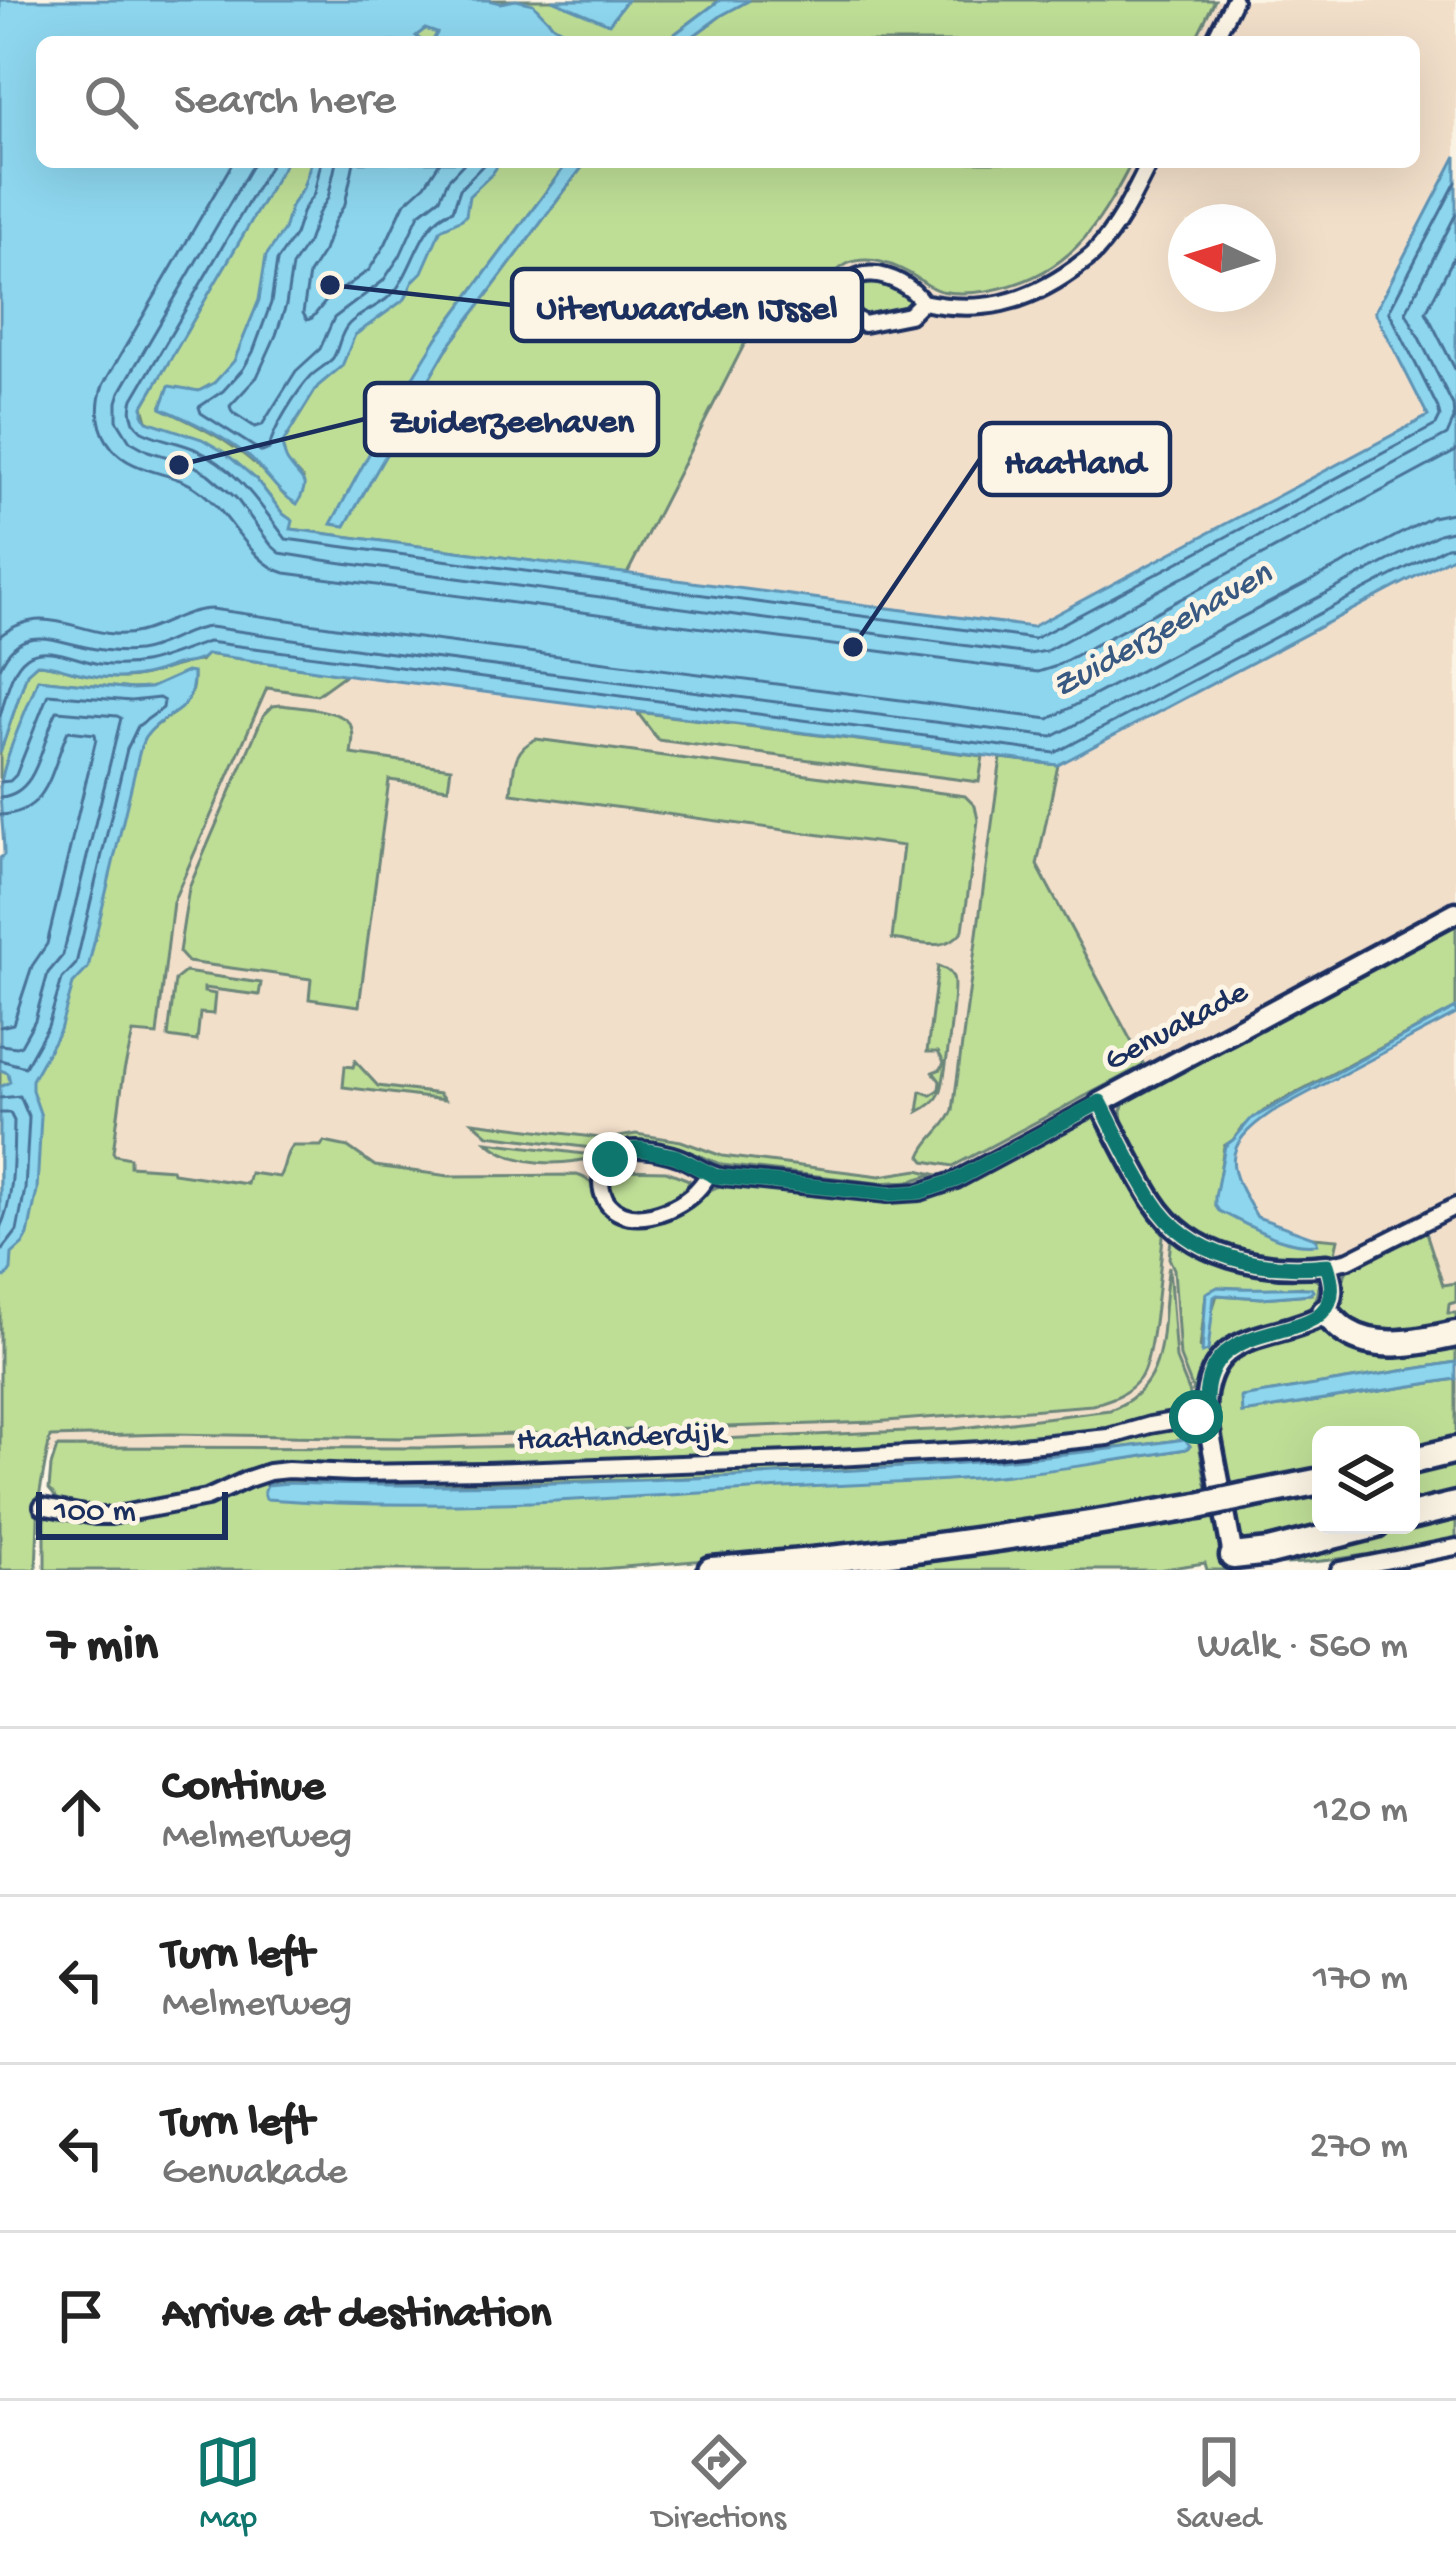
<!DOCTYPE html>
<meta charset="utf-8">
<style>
body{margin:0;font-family:"Gochi Hand",sans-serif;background:#f2f2f2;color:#222}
.controls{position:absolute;right:36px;bottom:36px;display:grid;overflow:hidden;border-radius:18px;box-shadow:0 12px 48px #0002}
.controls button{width:108px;height:108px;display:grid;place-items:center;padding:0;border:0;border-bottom:3px solid #e0e0e0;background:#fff;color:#222;font:60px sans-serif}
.compass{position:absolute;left:1168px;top:204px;width:108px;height:108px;border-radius:50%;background:#fff;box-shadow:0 12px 48px #0002;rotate:274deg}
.scale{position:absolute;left:36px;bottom:30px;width:192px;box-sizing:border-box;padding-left:12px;border:6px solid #1b2f5e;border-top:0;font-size:33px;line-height:42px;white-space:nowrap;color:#1b2f5e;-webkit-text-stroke:9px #fcf5e5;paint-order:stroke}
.stop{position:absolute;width:36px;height:36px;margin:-27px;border:9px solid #0f766e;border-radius:50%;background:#fff}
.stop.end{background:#0f766e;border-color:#fff;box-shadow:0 3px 12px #0008}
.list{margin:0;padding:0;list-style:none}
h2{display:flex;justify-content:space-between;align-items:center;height:156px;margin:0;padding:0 48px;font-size:51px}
h2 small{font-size:39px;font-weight:400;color:#767676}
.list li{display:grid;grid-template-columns:78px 1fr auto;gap:36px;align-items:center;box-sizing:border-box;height:168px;padding:0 48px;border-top:3px solid #e0e0e0}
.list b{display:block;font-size:45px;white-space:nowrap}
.list p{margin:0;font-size:39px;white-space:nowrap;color:#767676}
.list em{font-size:39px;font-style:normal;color:#767676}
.icon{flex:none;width:66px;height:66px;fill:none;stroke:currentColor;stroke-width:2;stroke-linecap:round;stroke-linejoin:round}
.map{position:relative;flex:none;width:1456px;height:1570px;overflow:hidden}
.search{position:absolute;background:#fff;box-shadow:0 12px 48px #0002;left:36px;right:36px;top:36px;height:132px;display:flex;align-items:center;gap:30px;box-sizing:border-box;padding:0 42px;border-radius:18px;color:#767676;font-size:45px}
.sheet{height:828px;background:#fff}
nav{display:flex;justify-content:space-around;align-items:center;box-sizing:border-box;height:168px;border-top:3px solid #e0e0e0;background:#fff;font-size:33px;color:#767676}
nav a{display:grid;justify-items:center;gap:6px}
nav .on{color:#0f766e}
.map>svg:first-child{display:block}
.built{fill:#f2dfca;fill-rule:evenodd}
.green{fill:#bede96;stroke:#6c867a;stroke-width:3;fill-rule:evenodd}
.water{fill:#8dd6ee;stroke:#5f93b4;stroke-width:3}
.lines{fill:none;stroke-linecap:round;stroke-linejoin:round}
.shore{stroke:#497298;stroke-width:3}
.street-casing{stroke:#1b2f5e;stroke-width:22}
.secondary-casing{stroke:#1b2f5e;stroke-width:27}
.highway-casing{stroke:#1b2f5e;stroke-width:33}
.street{stroke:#fcf5e5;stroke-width:14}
.secondary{stroke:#fcf5e5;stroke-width:18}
.highway{stroke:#fcf5e5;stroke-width:24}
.highway-bridge-casing{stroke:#1b2f5e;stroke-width:33;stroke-linecap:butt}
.highway-bridge{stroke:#fcf5e5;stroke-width:24}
.route{stroke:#0f766e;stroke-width:15}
.labels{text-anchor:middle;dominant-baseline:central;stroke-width:10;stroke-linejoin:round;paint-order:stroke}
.street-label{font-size:33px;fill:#1b2f5e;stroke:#fcf5e5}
.water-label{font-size:36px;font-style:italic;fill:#385982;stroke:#fcf5e5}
.leader{fill:none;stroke:#1b2f5e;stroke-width:4.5}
.callout-dot{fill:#1b2f5e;stroke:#fcf5e5;stroke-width:4.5}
.callout{fill:#fcf5e5;stroke:#1b2f5e;stroke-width:4.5}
.callout-label{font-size:36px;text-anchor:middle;font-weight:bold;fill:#1b2f5e}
</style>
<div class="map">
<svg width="1456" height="1570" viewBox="0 0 1456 1570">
<rect width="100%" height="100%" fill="#fcf5e5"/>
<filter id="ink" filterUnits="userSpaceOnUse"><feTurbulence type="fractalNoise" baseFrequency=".00833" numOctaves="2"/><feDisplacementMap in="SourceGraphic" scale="24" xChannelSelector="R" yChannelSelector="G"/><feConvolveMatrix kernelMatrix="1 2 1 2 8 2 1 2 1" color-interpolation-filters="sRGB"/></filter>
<g filter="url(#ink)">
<!-- built -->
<path class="built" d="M711,0H1456V1370L1268,1401L1176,1400L1081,1428L576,1457L31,1454L173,775L414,367L559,162H1414V42H658ZM1186,222H1258V294H1186Z"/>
<!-- green -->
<g class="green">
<polygon points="387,0 720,0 664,42 357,42"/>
<polygon points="750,0 1215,0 1194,42 685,42 722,15"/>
<path d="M285,162H568L437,338L344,526L446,350L586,162H1132C1097,229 1068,277 987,291C972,293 955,294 941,291C931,289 925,283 917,278C897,265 869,254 847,264C834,271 829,279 827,293L774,286L627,574L291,529L292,521L283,514L256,479L147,420L143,406ZM214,383L313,394L282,444L286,461L303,479L283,494C248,449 212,432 161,408L169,387L199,391Z"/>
<path d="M871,279L908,296L911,300L908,308C886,313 867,322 849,307L851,286Z"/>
<path d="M206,654L346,674L317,695L267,688L173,902L157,1035L133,1033L124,1071L113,1152L115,1155L130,1158V1166L172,1169L173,1173L247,1184L250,1173L279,1177C286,1167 284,1153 293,1146H321L324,1142L348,1147L375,1166L449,1176L577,1175C607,1184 589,1210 620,1222C661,1239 694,1188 729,1184L893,1201L919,1198L968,1183L1001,1162L1096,1117L1138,1198L1164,1227C1160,1259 1155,1356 1140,1378C1128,1395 1111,1399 1092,1405L874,1422L400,1438L171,1434L50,1437L39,1497L36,1570H0V861L123,818C128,796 134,749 148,733C169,710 195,713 193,674L150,688L132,689L38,679L0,788V753L27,673L37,664C51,664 62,669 75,672C91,676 108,678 124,678C152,678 173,663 200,661Z"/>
<path d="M281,705C298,708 341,709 350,724C355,733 352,745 351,754L451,768L448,788L389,780L359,1006L309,999L311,979L188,962L179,952L189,888L263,716L273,706Z"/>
<polygon points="637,712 983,756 979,782 658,740"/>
<path d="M536,739L965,796L975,806L978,820L963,930C946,954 917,942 892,939L903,846L511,793C514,769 512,750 536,739Z"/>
<path d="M1001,758L1058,765L1037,865L1144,1065L953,1166L925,1161L921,1156C928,1137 946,1129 953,1110Z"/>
<path d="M1456,920V1008L1269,1107L1242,1128L1233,1140L1224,1146L1215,1205L1317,1240L1313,1237L1338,1239L1334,1257C1271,1266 1198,1252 1159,1196C1143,1174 1134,1146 1122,1121L1121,1111L1126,1098Z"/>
<path d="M938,966C945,969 949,970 953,977C957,986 945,1082 940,1093C936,1102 926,1108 918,1112L921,1091L931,1095L939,1090L940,1081L933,1072L941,1069L944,1062L938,1052H927Z"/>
<polygon points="185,972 261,983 259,995 204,988 204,992 215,994 213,1014 200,1013 197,1041 168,1037 175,980"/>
<polygon points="355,1061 378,1086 439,1094 444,1100 343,1087 345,1066 353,1067"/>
<polygon points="473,1122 608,1139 636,1134 681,1141 722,1156 880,1176 918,1170 934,1174 911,1181 878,1183 722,1165 679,1147 658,1143 630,1140 607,1150 488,1135"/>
<path d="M487,1142L600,1156C563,1166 517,1168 487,1142Z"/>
<path d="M613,1166L618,1170L666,1171L689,1180C682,1211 643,1212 618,1207C609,1192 604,1182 613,1166Z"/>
<path d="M1425,1229L1443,1285L1456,1283V1302L1449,1304L1448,1313H1456V1330L1373,1337L1343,1318C1340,1301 1340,1283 1348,1268Z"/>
<path d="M1175,1236C1191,1246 1207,1259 1225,1265C1249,1273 1304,1270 1319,1282C1320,1321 1282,1318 1254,1327C1240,1332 1224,1343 1214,1354C1202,1367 1201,1384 1197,1400L1180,1357L1174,1269L1169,1258L1171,1239ZM1218,1287L1278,1290L1302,1287L1310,1294L1262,1298L1217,1295L1200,1349L1206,1294Z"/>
<path d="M1169,1266L1176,1359L1189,1391L1193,1408L1190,1412L1109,1432L982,1445L575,1464L296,1466L202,1494L95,1513L59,1501L49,1489L51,1466L57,1447L433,1448L605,1444L954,1429L1110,1410C1175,1385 1158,1322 1169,1266Z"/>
<path d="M1327,1324L1341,1336L1456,1338V1362L1242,1397V1413L1456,1379V1441L1411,1450V1435H1321V1469L1226,1489C1217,1440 1193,1369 1253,1344C1276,1335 1303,1331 1327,1324Z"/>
<path d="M1188,1425L1196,1428L1207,1489L1086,1515L908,1543L589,1570H45V1516L48,1511L109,1520L215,1502L264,1478L278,1475L513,1474L1117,1438ZM1185,1439L1190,1446L1186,1449C1068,1469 951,1481 831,1485H268L289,1483C445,1486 601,1482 756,1475C900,1469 1042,1460 1185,1439Z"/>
<path d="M1456,1459V1539C1414,1547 1295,1570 1263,1563C1242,1551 1236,1530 1230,1508L1321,1488V1525H1411V1469Z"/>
<polygon points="1217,1511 1230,1570 1207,1570 1205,1563 1157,1570 827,1570 911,1563"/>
</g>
<!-- water -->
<g class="water">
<path d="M0,0H488L500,3L516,0L533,4L553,25L582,42H432L437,33L425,29L416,36L423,42H42V162H286L143,406V414L147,421L202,439L224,452L256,479L283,514L293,521L291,529L1032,627L1428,416L1375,312L1456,156V555L1058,765L357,676L207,654C197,665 185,661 171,667C138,680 111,681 75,672C62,669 51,664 37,664L27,673L0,753Z"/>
<polygon points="552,0 627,0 609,24"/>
<polygon points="720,0 750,0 722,15 685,42 664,42"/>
<path d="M311,162H500L492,174L469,196L466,215L462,219L441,229L422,272L413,281L405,299L355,335L342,366L318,386L282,444C283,449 285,458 288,462C301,482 312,478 297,504C277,493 266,471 248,456C222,435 191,421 161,408L169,386L199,391L214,383L234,361L259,300L266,256L284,230L291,206L303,188Z"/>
<polygon points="568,162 586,162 446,350 345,526 331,524 395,406 437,338"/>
<path d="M186,672L193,673C194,717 166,709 147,735C142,740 141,747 139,754L88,968L73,984L60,1030L32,1080V1090L41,1116L37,1190L28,1235L23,1244L12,1254L11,1270L6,1277L0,1278V1087L10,1082L8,1073L0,1070V858L4,855C4,832 0,811 0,788C5,754 26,712 38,679L132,689L150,688Z"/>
<path d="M1456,1008V1014L1272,1112C1218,1148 1228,1168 1257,1217L1313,1237L1317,1240V1244C1283,1248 1249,1225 1219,1211L1215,1205V1197L1225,1146L1233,1140L1251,1119Z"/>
<path d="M1218,1287C1249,1290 1279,1287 1311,1288L1313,1291L1310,1294L1262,1298L1217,1295L1214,1297L1208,1351L1202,1353L1206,1293Z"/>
<polygon points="1456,1362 1456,1379 1242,1413 1241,1397"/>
<path d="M1185,1439L1190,1446L1186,1449C1120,1460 1054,1471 987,1477C908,1484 829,1485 750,1490C590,1500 426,1511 266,1499L264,1493L267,1485L289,1483C438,1488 589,1483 738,1476C888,1469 1037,1461 1185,1439Z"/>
</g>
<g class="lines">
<!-- shore -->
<g class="shore">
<path d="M233,162L103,385C95,407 97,430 112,448C133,474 172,471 197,489C231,512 249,563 285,573L1038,672L1054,667L1456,451"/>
<polyline points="254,162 120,392 117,402 117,420 130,441 148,451 191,464 208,474 236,498 271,545 280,553 336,562 1029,654 1046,651 1447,435 1454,419 1453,405 1406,312 1456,214"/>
<path d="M272,162L133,399C129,412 132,423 142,431C160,440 180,442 197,450C237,468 261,506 286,539L1034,639L1436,425L1440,417L1438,408L1389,311L1456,182"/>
<path d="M321,162L314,194L303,210L295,235L277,261L271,303L253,352L243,369L223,391L199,407L201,413L262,452L269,449C272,430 297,391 311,376C317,370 327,365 333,358C340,347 339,334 349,324C362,311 384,305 395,291C415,266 420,221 453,210L460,189L486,162"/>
<polyline points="336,162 328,198 318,214 308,242 292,266 286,305 276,335 257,377 230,406 232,412 255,427 262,425 296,371 320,349 334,318 383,281 400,256 419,214 440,198 448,180 465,162"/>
<polyline points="354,162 345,204 334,222 324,251 309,274 303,313 307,320 312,318 326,301 369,270 385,245 404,204 425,185 440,162"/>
<polyline points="1456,253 1426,312 1456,371"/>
<path d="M0,636C50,596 87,645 139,632C164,626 186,609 212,609L364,631L1049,719L1432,517L1456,512"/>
<path d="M0,668C18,627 46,637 81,646C98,650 120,653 138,651C163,648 185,629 210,627L361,649L1052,737L1439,534L1456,530"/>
<path d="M0,716C6,697 10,669 27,657C46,643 78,661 100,664C145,670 168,655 208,642L1055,753L1446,547L1456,546"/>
<polyline points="0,782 10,781 16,775 48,694 131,701 159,698 164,701 163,708 138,726 127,749 76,964 62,979 48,1026 25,1067 0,1060"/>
<path d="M0,797C40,794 41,740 57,711L117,716L121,718L63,955L48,973L35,1020L21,1045L17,1047L0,1045"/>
<path d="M0,815C50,813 51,768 68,731L95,734L96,739L47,944L32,966L13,1024L0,1027"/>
<polyline points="0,1098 20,1096 29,1118 25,1189 17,1231 0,1253"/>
<path d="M0,1113H10L14,1121C13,1155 15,1197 0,1228"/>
</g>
<!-- street casing -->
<g class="street-casing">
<g id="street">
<polyline points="1213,42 1234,0"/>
<path d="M922,302L909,315L864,324L846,313C834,255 903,272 922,302C981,314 1025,304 1074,269C1081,263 1090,258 1096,251C1120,225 1134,193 1150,162"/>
<path d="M709,1174C698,1192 686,1202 667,1210C589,1241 583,1150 635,1149C649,1149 668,1153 681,1158C696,1165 706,1174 723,1177L888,1194L920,1192L956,1180L1100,1103"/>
<polyline points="1327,1265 1349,1260 1456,1206"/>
<polyline points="42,1506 95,1516 111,1516 207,1498 248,1479 269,1472 288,1470 353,1473 485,1471 818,1459 982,1450 1108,1437 1150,1425 1207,1415"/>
<polyline points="1339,1570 1456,1547"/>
</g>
</g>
<!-- secondary casing -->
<g class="secondary-casing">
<path id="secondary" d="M1233,1556L1205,1407C1208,1328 1271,1342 1321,1316C1336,1299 1334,1285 1327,1265C1264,1272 1190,1259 1153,1201C1133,1170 1117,1135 1100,1103L1456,912"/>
</g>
<!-- highway casing -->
<g class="highway-casing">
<g id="highway">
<path d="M1325,1312C1332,1319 1339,1327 1347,1332C1378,1352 1424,1341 1456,1334"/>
<polyline points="1411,1461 1456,1450"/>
<polyline points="1245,1496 1321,1481"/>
<polyline points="1411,1516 1456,1505"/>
<polyline points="1233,1556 1269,1552 1376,1525"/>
<path d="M711,1570C874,1558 1036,1534 1198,1506"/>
</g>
</g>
<!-- street -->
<use href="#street" class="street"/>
<!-- secondary -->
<use href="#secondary" class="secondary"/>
<!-- highway -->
<use href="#highway" class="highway"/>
<!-- highway-bridge casing -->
<g class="highway-bridge-casing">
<polyline id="highway-bridge" points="1198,1506 1245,1496"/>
</g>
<!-- highway-bridge -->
<use href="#highway-bridge" class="highway-bridge"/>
</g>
</g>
<g class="lines" filter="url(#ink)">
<!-- route -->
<path class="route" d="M610,1159L621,1151L640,1149L675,1156L715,1176L888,1194L920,1192L956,1180L1100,1102C1117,1135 1133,1170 1153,1201C1190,1259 1264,1272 1327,1265C1361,1365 1192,1293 1207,1415L1196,1417"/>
</g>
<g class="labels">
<!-- street labels -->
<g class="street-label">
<text transform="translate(1177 1028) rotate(-28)">Genuakade</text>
<text transform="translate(621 1439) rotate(-2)">Haatlanderdijk</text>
</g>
<!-- water labels -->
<g class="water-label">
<text transform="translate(1163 632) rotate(-29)">Zuiderzeehaven</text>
</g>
</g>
<!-- callouts -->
<path class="leader" d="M330 285L512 305M179 465L365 419M853 647L980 459"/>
<g class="callout-dot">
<circle cx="330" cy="285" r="12"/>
<circle cx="179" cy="465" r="12"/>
<circle cx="853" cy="647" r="12"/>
</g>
<g class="callout">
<rect x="512" y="269" width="350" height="72" rx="12"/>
<rect x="365" y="383" width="293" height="72" rx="12"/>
<rect x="980" y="423" width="190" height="72" rx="12"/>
</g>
<g class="callout-label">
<text x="687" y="318">Uiterwaarden IJssel</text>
<text x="512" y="431">Zuiderzeehaven</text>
<text x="1075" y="472">Haatland</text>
</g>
</svg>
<div class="controls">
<button><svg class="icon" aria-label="layers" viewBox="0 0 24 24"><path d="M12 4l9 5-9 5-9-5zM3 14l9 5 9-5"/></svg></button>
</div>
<svg class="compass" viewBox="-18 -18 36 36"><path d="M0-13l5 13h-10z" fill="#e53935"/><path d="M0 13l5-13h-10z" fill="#767676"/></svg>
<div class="scale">100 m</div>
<div class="stop" style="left:1196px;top:1417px"></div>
<div class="stop end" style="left:610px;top:1159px"></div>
<div class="search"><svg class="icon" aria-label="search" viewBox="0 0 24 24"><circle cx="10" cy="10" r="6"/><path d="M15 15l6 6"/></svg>Search here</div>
</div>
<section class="sheet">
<h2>7 min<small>Walk · 560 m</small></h2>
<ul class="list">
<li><svg class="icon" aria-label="ahead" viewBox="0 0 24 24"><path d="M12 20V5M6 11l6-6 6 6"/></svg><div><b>Continue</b><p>Melmerweg</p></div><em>120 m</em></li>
<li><svg class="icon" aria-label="left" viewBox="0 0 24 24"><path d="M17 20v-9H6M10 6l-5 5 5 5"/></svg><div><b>Turn left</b><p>Melmerweg</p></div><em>170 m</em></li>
<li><svg class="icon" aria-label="left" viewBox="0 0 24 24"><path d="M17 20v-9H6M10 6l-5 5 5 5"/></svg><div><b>Turn left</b><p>Genuakade</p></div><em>270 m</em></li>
<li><svg class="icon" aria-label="arrive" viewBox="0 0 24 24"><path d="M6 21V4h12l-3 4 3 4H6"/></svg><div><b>Arrive at destination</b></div></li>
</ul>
</section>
<nav>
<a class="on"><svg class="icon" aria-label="map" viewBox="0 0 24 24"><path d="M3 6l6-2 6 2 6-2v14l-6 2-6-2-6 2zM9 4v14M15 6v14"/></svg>Map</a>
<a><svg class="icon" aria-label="directions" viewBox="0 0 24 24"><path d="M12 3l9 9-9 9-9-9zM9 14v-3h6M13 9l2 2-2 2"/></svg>Directions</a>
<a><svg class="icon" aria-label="saved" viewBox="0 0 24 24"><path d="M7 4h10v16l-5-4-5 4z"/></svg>Saved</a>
</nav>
